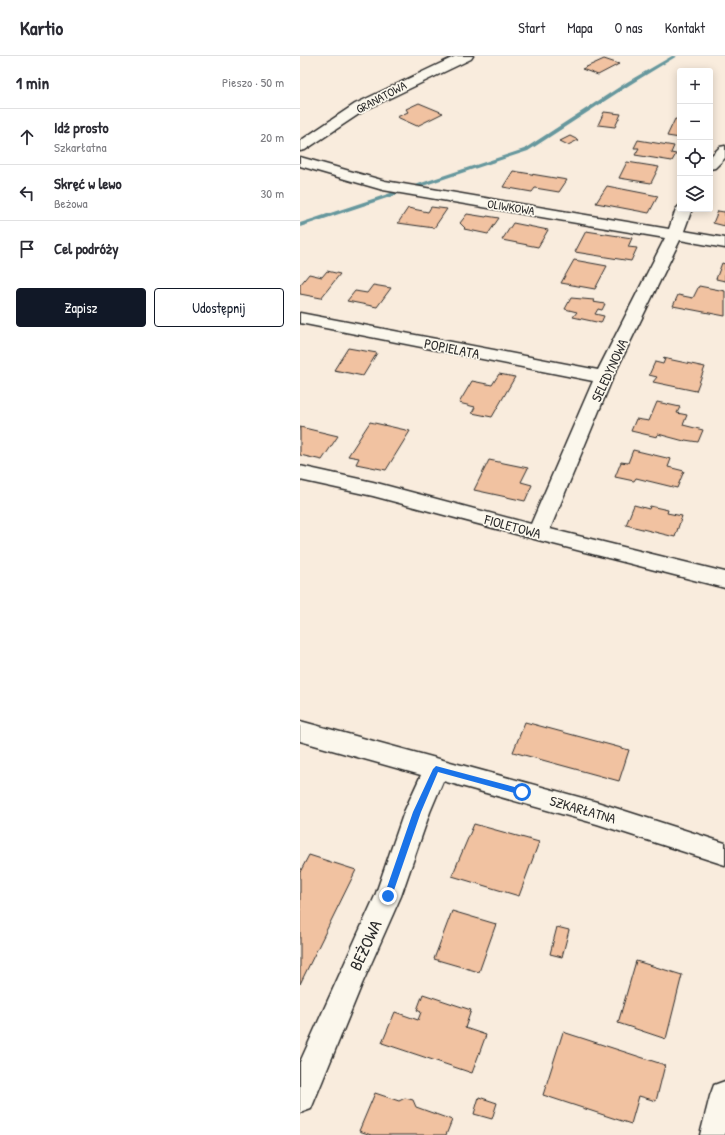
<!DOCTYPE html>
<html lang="pl">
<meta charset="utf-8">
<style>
body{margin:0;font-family:"Patrick Hand",sans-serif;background:#f2f2f3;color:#2b2b33}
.controls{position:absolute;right:12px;top:12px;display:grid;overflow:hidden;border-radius:4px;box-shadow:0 2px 10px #0003}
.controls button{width:36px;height:36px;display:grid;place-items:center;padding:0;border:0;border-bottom:1px solid #e1e1e2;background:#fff;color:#2b2b33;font:20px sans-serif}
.stop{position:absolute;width:12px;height:12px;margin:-9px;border:3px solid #1a73e8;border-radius:50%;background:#fff}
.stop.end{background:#1a73e8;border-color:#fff;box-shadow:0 1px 4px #0008}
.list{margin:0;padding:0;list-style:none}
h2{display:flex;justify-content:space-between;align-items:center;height:52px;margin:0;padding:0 16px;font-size:17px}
h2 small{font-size:13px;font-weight:400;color:#7c7c81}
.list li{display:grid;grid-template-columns:26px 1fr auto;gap:12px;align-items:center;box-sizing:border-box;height:56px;padding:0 16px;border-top:1px solid #e1e1e2}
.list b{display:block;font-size:15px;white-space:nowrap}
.list p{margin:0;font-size:13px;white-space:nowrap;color:#7c7c81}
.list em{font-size:13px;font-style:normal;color:#7c7c81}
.actions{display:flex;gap:8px;padding:12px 16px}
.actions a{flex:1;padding:9px 0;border:1px solid #111827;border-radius:4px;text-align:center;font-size:14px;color:#111827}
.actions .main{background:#111827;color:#fff}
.icon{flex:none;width:22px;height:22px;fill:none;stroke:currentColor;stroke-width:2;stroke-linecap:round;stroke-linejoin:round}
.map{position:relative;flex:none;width:425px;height:1079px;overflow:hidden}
header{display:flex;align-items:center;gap:24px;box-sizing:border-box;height:56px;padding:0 20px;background:#fff;border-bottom:1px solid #e1e1e2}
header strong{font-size:19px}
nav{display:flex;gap:22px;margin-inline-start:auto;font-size:14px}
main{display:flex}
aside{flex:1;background:#fff}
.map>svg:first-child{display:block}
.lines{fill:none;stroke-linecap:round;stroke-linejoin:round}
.stream{fill:#66979d;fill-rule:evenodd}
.building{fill:#f1c2a1;stroke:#2b2b2b}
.minor-casing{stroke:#2b2b2b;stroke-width:3}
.minor{fill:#fbf7ec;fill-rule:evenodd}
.route{fill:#1a73e8}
.labels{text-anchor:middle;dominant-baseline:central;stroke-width:3.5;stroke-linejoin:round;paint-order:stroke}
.far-street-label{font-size:12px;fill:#2b2b2b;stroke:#fbf7ec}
.street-label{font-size:14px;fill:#2b2b2b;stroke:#fbf7ec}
.near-street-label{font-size:17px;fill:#2b2b2b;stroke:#fbf7ec}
</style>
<header>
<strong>Kartio</strong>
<nav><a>Start</a><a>Mapa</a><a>O nas</a><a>Kontakt</a></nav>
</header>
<main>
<aside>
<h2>1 min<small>Pieszo · 50 m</small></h2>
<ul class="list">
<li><svg class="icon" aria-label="ahead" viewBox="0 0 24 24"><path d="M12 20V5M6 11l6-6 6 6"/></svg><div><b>Idź prosto</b><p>Szkarłatna</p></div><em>20 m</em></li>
<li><svg class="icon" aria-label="left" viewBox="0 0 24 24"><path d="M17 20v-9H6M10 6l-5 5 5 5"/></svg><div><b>Skręć w lewo</b><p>Beżowa</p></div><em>30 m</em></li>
<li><svg class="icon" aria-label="arrive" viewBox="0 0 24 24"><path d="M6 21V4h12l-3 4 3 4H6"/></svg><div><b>Cel podróży</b></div></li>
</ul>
<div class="actions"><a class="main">Zapisz</a><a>Udostępnij</a></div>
</aside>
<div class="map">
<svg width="425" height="1079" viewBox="0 0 425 1079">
<rect width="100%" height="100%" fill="#f9ecdd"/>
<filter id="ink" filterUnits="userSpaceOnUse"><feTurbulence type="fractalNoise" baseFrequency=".025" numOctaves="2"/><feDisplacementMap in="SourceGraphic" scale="8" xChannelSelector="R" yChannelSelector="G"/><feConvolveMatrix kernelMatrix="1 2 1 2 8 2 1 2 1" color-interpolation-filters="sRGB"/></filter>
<g filter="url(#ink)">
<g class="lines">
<!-- stream -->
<polygon class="stream" points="372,0 377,0 331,28 228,95 0,171 0,167 224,93 327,26"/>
</g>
<!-- building -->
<g class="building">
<polygon points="304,3 319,8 298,19 282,13"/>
<polygon points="119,47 143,57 117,70 97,61 108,56 106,53"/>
<polygon points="304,56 321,58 315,71 298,69"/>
<polygon points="375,63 380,64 380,82 367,80"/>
<polygon points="270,80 278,84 268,89 260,85"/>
<polygon points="338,84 374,90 371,97 376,98 372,105 335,99 339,92 334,92"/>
<polygon points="327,106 359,111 351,127 319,122"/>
<polygon points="213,115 267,124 259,136 235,132 232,136 203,131"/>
<polygon points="307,130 358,140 349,157 296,147"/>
<polygon points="131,151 147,153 134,172 98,167 108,152 128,156"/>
<polygon points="418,155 424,156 425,155 425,170 413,167"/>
<polygon points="167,158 186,161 187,160 199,162 188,178 164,173 165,172 160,167"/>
<polygon points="213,167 248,174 238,191 202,184"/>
<polygon points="286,175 332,182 328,191 337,192 331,205 275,196"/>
<polygon points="274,204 307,210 295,233 261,227"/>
<polygon points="422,207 425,208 425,225 416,223"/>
<polygon points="27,215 40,218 21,242 0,238 0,229 9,218 22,221"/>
<polygon points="73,229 91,232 77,251 47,245 55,235 67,237"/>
<polygon points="399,230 425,235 425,260 373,250 378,239 393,242"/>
<polygon points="271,242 294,244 293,246 305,248 302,254 298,253 295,258 304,260 301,267 273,261 277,256 265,253"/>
<polygon points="48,292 77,297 63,320 34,314"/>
<polygon points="363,302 405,311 396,335 353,326 357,321 349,319 355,306 363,308 365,303"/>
<polygon points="199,318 215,321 192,361 172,357 175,351 159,347 172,325 192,329"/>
<polygon points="357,346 380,351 377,357 387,359 383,369 403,374 398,386 385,384 384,385 358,378 357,381 331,375 336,363 349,365"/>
<polygon points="70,366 110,375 86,414 56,408 59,402 48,400"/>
<polygon points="0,371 38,380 22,404 0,399"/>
<polygon points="333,394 371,403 368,411 384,415 377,432 336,422 334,425 315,421 321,406 328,407"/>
<polygon points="189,404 228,412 221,426 232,429 225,445 174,434"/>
<polygon points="334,449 349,453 350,450 368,454 367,457 382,460 375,481 326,469"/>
<polygon points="225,666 329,694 319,725 213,696"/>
<polygon points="174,768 239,786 219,840 152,820"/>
<polygon points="9,799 56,814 0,928 0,816"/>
<polygon points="152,855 196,868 179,916 134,903"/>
<polygon points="257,871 269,874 262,901 250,898"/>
<polygon points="336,905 382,919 366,983 318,967"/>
<polygon points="123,938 171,954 165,972 186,979 172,1017 82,987 95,956 118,964 121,956 117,954"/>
<polygon points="263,976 365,1009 356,1045 339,1040 331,1068 243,1039"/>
<polygon points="75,1037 99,1045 105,1042 113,1044 116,1051 152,1064 146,1079 71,1079 59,1075"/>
<polygon points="179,1041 197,1047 192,1063 174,1058"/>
</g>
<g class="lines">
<!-- minor casing -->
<g class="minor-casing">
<g id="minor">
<polygon points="156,0 173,0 171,3 65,54 5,94 0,95 0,85 55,48"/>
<polygon points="425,90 425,102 415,112 410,113 410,101 420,91"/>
<polygon points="0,101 85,125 369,173 376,153 380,149 380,153 392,153 384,175 425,182 425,192 380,184 313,321 250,473 425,516 425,532 238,484 73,440 0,424 0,410 73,426 231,468 293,325 0,267 0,257 298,314 365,182 83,134 0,110"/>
<polygon points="0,665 297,746 425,787 425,809 297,768 143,725 130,756 101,840 62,928 11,1053 0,1057 0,1006 75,840 104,756 121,719 0,685"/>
<polygon points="425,1025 425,1079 400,1079 410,1040 414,1029"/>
</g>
</g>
<!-- minor -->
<use href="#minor" class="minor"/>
</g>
</g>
<!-- route -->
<polygon class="route" points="136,710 222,733 225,736 222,739 138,716 121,756 92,840 91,842 85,842 84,840 113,756 133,713"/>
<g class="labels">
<!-- far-street labels -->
<g class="far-street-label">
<text transform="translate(81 41) rotate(-28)">GRANATOWA</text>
<text transform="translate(211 151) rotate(9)">OLIWKOWA</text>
</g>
<!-- street labels -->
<g class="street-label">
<text transform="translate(152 292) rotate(11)">POPIELATA</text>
<text transform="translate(309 314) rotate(-65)">SELEDYNOWA</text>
<text transform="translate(213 470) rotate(15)">FIOLETOWA</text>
<text transform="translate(283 753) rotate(16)">SZKARŁATNA</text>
</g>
<!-- near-street labels -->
<g class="near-street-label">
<text transform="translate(65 889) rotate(-65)">BEŻOWA</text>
</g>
</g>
</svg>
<div class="controls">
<button>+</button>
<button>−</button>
<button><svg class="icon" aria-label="locate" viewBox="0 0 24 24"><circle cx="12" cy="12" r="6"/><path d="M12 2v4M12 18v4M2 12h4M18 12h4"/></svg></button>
<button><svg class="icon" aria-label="layers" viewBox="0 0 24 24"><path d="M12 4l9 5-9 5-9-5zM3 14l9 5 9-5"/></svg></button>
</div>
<div class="stop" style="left:222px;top:736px"></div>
<div class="stop end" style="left:88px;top:840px"></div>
</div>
</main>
